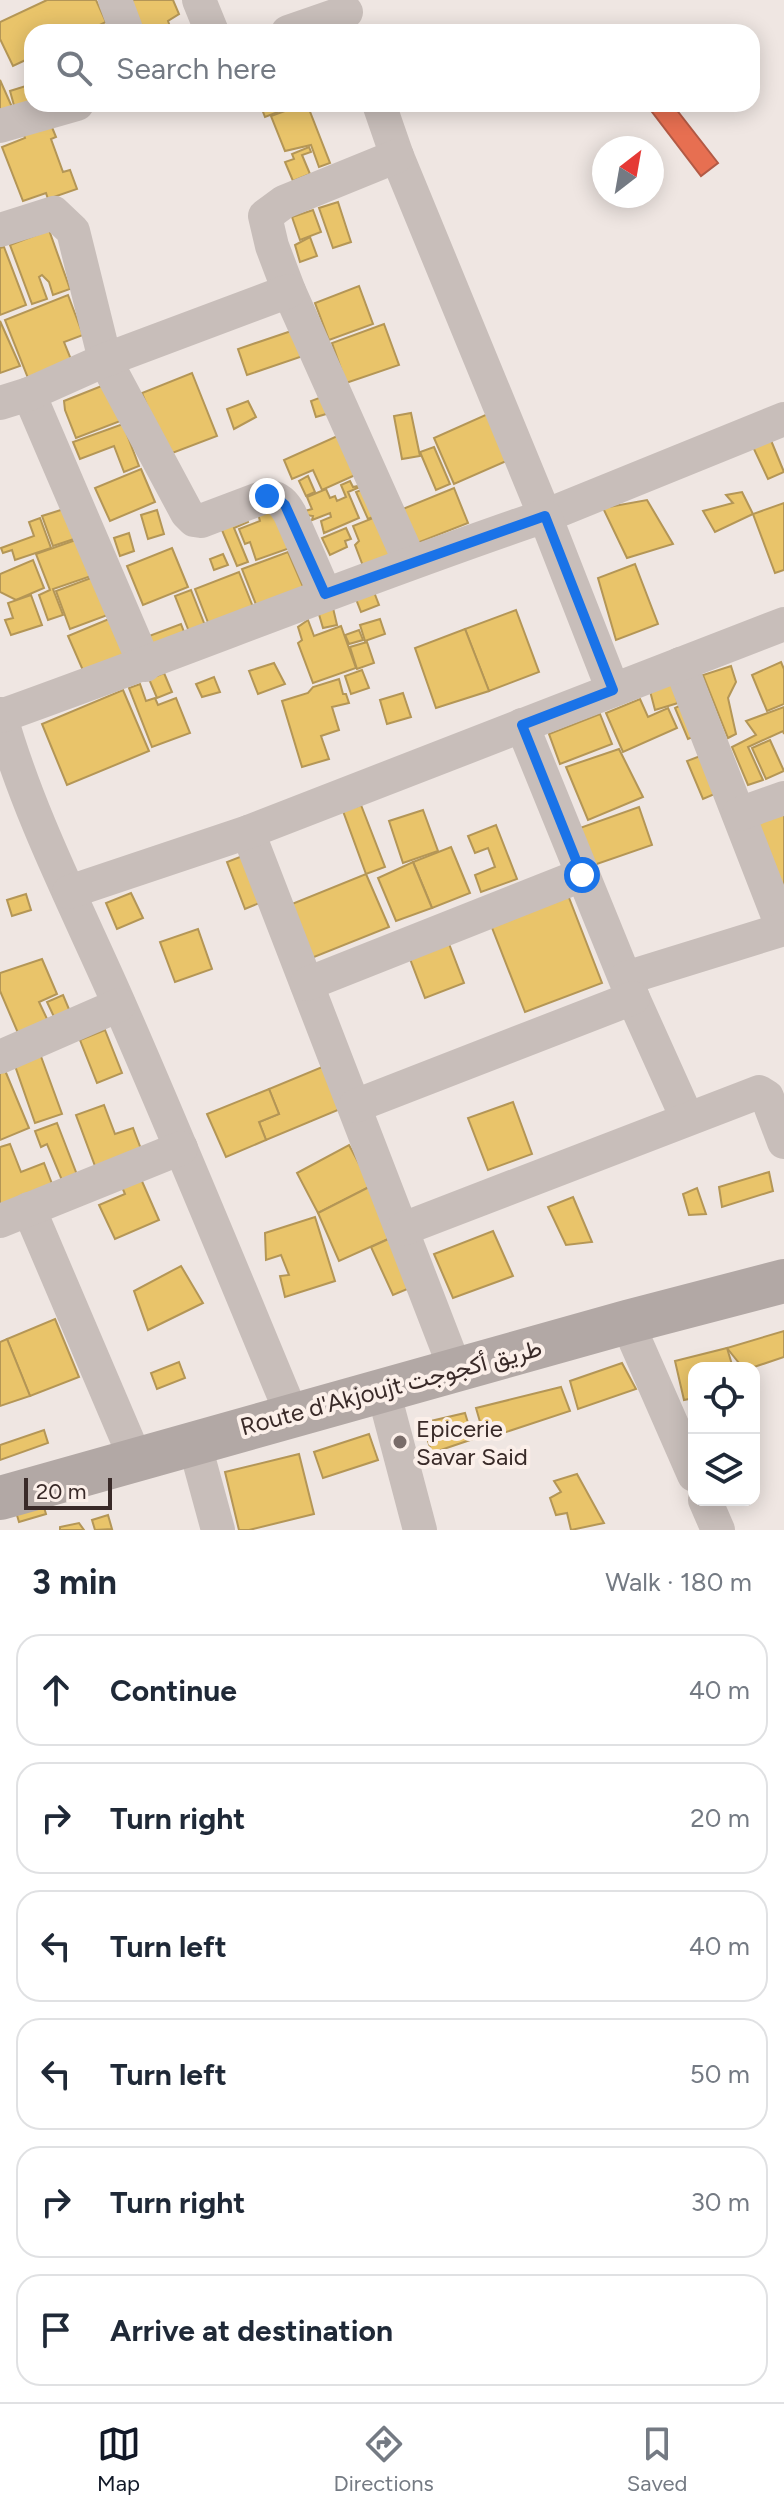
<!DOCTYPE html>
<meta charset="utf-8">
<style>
body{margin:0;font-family:Figtree,Vazirmatn,sans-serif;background:#f6f6f7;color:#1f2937}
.controls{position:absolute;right:24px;bottom:24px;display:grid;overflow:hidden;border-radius:16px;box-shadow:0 4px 20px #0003}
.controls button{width:72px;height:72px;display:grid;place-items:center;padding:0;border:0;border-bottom:2px solid #e0e1e3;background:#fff;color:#1f2937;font:40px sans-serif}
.compass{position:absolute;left:592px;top:136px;width:72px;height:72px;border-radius:50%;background:#fff;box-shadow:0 4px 20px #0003;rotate:31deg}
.scale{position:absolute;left:24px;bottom:20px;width:88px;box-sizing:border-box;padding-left:8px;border:4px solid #392a28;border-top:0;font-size:22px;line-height:28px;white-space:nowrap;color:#392a28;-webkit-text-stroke:6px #fbefe9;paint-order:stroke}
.stop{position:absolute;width:24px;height:24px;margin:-18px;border:6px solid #1a73e8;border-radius:50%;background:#fff}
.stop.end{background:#1a73e8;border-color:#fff;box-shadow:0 2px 8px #0008}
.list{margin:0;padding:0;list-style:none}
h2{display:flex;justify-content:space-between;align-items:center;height:104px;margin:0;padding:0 32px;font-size:34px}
h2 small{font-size:26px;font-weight:400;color:#747a83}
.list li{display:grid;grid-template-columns:52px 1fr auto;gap:24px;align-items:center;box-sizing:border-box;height:112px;margin:0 16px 16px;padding:0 16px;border:2px solid #e0e1e3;border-radius:24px}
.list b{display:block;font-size:30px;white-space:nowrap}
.list em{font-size:26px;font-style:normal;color:#747a83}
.icon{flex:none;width:44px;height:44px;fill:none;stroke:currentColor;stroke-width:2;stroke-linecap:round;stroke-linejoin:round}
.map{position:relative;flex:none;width:784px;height:1530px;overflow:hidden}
.search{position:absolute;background:#fff;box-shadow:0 4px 20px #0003;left:24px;right:24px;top:24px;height:88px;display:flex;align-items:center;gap:20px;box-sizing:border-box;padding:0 28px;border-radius:24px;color:#747a83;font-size:30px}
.sheet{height:872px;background:#fff}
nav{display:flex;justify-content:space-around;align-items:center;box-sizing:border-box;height:112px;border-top:2px solid #e0e1e3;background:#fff;font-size:22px;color:#747a83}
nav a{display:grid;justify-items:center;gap:4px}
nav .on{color:#111827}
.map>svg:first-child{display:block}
.homes{fill:#e9c46a;stroke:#b49656;stroke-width:2}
.shops{fill:#e76f51;stroke:#b35a45;stroke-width:2}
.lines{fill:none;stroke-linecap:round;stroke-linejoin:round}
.minor{stroke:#c8beba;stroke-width:34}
.trunk{stroke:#b2a8a5;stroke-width:44}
.route{stroke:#1a73e8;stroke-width:10}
.poi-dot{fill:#796c69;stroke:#fbefe9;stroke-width:3}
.labels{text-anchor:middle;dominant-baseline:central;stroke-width:8;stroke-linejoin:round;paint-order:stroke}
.street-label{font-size:24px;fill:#392a28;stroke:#fbefe9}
.poi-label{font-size:24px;fill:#392a28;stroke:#fbefe9;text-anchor:start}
</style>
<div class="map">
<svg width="784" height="1530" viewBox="0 0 784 1530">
<rect width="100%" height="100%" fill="#efe6e2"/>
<!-- homes -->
<g class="homes">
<polygon points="47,0 96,0 106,22 85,32 32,32 32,57 13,66 0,39 0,22"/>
<polygon points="134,0 173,0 179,14 168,21 172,32 130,32 120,5"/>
<polygon points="0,80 12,107 0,112"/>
<polygon points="32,84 32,103 15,109 10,91"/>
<polygon points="260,104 276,104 278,112 265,117"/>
<polygon points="304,104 307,104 330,163 319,167 311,145 285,151 271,116"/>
<polygon points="49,120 56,137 51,139 63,172 70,170 77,189 48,199 46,193 23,201 2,147 25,138 24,135"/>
<polygon points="309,147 311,152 302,155 310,174 293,181 285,162 294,159 292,154"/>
<polygon points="338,202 351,242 333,248 319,208"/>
<polygon points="313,210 321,232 300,240 292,217"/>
<polygon points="49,230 70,289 53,295 49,282 42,275 39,277 47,299 32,304 10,245"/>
<polygon points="310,237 317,256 300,262 295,245"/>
<polygon points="4,247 26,305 0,315 0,248"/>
<polygon points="359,286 373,324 329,340 315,303"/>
<polygon points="68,295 83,335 64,342 72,362 28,378 5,320"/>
<polygon points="0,321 20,366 0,373"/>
<polygon points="384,324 399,365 346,383 332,343"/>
<polygon points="300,328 309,354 247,375 238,349"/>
<polygon points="192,373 217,436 167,455 142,393"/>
<polygon points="109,383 123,420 76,438 65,410 64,401"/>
<polygon points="327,395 333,412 316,417 311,401"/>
<polygon points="248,401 256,417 234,429 227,409"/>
<polygon points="411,413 420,456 402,459 394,416"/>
<polygon points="490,413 511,459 454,484 434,438"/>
<polygon points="123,424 139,466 124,472 114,446 80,459 73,442"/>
<polygon points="344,433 362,472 322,490 313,470 292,479 284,460"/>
<polygon points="770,438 784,472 768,479 753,447"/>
<polygon points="434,447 450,484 436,490 420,452"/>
<polygon points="141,469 155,502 110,521 95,488"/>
<polygon points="308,476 315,492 306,496 299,481"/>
<polygon points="350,481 353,487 367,484 348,492 359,518 324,533 321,521 331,517 330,513 312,520 313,516 306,515 305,511 312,509 307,497 326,489 330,498 335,496 337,501 346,497 341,485"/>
<polygon points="371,486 383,513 368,519 356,492"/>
<polygon points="454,488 468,523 412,545 398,511"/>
<polygon points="742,492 753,514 715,532 703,511 733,503 726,495"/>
<polygon points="647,500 673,544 627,558 603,508"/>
<polygon points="784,503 784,570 775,573 753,514"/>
<polygon points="275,508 290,548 256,560 250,542 245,544 239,529 260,521 258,514"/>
<polygon points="64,509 74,539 53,546 42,516"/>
<polygon points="157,510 164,534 148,539 141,515"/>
<polygon points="244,513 248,522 234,528 248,562 237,566 219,523"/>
<polygon points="378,516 393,555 363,566 355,545 359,541 353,526"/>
<polygon points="40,518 51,548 15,560 12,550 3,553 1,548 34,536 29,522"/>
<polygon points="346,528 351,539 345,541 347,547 330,555 322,538"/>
<polygon points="129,533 134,551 120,556 114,538"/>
<polygon points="87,536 100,573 53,589 63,615 48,620 39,595 50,590 36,554"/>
<polygon points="172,548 188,587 143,605 127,566"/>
<polygon points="288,552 304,589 257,607 242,569"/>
<polygon points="223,554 228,565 214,570 210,559"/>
<polygon points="33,560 44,588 16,600 0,592 0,574"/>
<polygon points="635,564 658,624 616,640 598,578"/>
<polygon points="239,572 253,607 209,625 195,589"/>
<polygon points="99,575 113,613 70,629 56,591"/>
<polygon points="191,590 206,628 190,634 175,596"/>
<polygon points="374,592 379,605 361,612 356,599"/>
<polygon points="31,595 42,625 11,635 5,620 13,618 8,603"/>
<polygon points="333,608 337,625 323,628 318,611"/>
<polygon points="516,610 539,672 489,691 465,629"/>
<polygon points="116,616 133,655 85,675 68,636"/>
<polygon points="380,619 385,634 365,641 360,625"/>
<polygon points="308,620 314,636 341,626 356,668 313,683 298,643 302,640 298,627"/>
<polygon points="181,624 186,637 154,649 149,636"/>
<polygon points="465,629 489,691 436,708 415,648"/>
<polygon points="359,630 363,640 349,644 345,635"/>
<polygon points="367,642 374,663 357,669 350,647"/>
<polygon points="781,662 784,669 784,704 767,711 752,675"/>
<polygon points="274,663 285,684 258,694 249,671"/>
<polygon points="731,666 736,682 728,698 736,734 728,738 703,675"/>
<polygon points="362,670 369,688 351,694 345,676"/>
<polygon points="164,673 172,692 157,698 149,679"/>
<polygon points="214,677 220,692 202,697 196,684"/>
<polygon points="339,679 343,694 346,694 349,703 332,707 339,730 321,736 329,759 302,767 282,701 308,693 313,687"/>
<polygon points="140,684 146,701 155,698 158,705 176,698 190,733 152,747 129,688"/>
<polygon points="672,684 678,703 655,710 650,691"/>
<polygon points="123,690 149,751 67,785 42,724"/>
<polygon points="403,693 411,717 387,724 380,700"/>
<polygon points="640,699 648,717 668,708 677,728 623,752 606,713"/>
<polygon points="689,701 703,733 688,739 675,708"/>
<polygon points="784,707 784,734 783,731 748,747 763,780 748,785 732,747 756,735 746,721"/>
<polygon points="600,714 612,744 560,764 549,734"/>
<polygon points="770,740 784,771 766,779 752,748"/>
<polygon points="619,749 643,797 588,820 566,767"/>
<polygon points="708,753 724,790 703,799 687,761"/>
<polygon points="784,802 784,920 747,816"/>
<polygon points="361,805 385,867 366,874 343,811"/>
<polygon points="639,807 652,845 591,866 577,829"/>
<polygon points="423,810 438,851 403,863 389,821"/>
<polygon points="496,825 517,879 481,892 475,875 495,867 488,848 475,853 468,836"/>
<polygon points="451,847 470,893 432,908 413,862"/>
<polygon points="245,855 264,901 245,909 227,862"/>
<polygon points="413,862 432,908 396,921 378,878"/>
<polygon points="366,874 389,927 309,959 287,906"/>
<polygon points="566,890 602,983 525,1012 489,920"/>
<polygon points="131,893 143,918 117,929 106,903"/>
<polygon points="26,894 31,910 12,916 7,900"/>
<polygon points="198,929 212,969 175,982 160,942"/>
<polygon points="446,936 464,983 425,998 407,951"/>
<polygon points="42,959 57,994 39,1002 48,1021 18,1033 0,991 0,973"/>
<polygon points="63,995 71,1014 56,1021 47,1002"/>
<polygon points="105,1030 122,1073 97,1083 80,1040"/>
<polygon points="39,1051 62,1114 35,1123 13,1060"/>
<polygon points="327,1065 345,1107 266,1140 259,1122 279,1114 269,1089"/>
<polygon points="4,1068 29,1128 0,1140 0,1070"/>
<polygon points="269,1089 279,1114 259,1122 266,1140 226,1157 207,1114"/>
<polygon points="513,1102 532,1154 488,1170 468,1118"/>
<polygon points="104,1105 115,1134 133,1128 144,1157 98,1174 76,1115"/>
<polygon points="57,1123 79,1180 64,1185 47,1144 41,1147 35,1131"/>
<polygon points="10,1144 21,1172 44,1163 54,1189 0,1211 0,1147"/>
<polygon points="349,1145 371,1186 318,1213 297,1173"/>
<polygon points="769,1172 773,1191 722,1207 719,1187"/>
<polygon points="141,1179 159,1220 115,1239 99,1205 125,1194 122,1187"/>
<polygon points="371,1186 397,1235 339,1261 318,1213"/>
<polygon points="697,1188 706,1214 689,1215 683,1194"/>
<polygon points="573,1197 592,1242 566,1245 548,1207"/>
<polygon points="315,1217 335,1281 285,1297 280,1276 289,1275 281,1255 266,1260 265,1233"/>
<polygon points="493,1231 513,1276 453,1298 434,1254"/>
<polygon points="397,1235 417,1285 393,1295 371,1247"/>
<polygon points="181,1266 203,1303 148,1330 134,1291"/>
<polygon points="55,1319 79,1377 30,1396 7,1339"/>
<polygon points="784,1331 784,1357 751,1368 743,1368 727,1348"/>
<polygon points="7,1339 30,1396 0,1406 0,1342"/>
<polygon points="727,1348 733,1368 694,1368 694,1398 684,1400 675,1361"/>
<polygon points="179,1362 185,1378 157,1389 151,1373"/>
<polygon points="622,1363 636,1389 578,1409 570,1381"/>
<polygon points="561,1387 570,1411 485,1439 476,1408"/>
<polygon points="465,1413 473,1439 432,1453 422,1423"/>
<polygon points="44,1430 48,1443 0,1460 0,1445"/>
<polygon points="369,1434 378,1460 323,1478 314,1452"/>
<polygon points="299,1454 314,1514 249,1530 239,1530 225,1472"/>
<polygon points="577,1474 604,1523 571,1530 567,1513 556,1515 550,1498 561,1492 554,1481"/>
<polygon points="43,1504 46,1514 19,1522 16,1512"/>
<polygon points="108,1515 112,1529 95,1530 92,1520"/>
<polygon points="79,1523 84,1530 60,1530 60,1527"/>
</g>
<!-- shops -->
<polygon class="shops" points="646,104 672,104 718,163 701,176"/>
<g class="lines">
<!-- minor -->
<g class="minor">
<polyline points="115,0 127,32"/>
<polyline points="199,0 212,32"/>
<polyline points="288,32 346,12"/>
<polyline points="379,104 397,156 545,516 784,419"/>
<polyline points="0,126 77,104"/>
<polyline points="397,156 284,202 265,216 272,246 289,291 410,562"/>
<path d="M0,230L54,213L73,231L105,360L187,513L194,520L201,521L267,496C279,498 284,503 290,514L325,594"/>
<polyline points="29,394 145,665"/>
<polyline points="0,403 29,394 105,360 289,291"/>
<polyline points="680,664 783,929"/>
<path d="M0,714C28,814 78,910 120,1006C179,1141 235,1278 292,1415"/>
<path d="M1,716C183,651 362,578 545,516L613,690"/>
<polyline points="522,725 633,998 687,1118"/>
<polyline points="739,814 784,798"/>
<polyline points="248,832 456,1371"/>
<polyline points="69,892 248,832 784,624"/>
<polyline points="626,978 784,929"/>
<polyline points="307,984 582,875"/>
<polyline points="0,1057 119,1005"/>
<polyline points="355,1106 633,998"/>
<polyline points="29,1209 136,1460"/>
<polyline points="0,1221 181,1148"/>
<polyline points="403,1229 759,1092 767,1097 784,1142"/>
<polyline points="627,1322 694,1475"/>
<polyline points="383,1390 420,1530"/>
<polyline points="194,1442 218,1530"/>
<polyline points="705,1500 718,1530"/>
</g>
<!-- trunk -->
<polyline class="trunk" points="0,1498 627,1322 784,1281"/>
</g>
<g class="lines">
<!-- route -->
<polyline class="route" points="267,496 277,498 285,505 325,594 545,516 613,690 522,725 582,875"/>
</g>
<!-- markers -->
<circle class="poi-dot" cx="400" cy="1442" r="8"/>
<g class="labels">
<!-- street labels -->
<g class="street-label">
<text transform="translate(391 1387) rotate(-15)">Route d'Akjoujt طريق أكجوجت</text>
</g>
<!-- poi labels -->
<g class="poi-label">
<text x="416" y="1428">Epicerie<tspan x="416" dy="28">Savar Said</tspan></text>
</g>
</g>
</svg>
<div class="controls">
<button><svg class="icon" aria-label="locate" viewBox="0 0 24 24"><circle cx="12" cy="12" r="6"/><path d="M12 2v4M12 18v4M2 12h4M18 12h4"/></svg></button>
<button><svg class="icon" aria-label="layers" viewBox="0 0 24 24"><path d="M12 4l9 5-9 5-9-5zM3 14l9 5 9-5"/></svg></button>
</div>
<svg class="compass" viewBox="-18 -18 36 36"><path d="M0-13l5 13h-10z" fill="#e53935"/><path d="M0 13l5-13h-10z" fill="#747a83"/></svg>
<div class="scale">20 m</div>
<div class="stop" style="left:582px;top:875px"></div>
<div class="stop end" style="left:267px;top:496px"></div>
<div class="search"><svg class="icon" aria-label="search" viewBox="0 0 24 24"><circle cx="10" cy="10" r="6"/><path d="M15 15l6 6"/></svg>Search here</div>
</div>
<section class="sheet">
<h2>3 min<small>Walk · 180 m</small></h2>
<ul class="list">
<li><svg class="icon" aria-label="ahead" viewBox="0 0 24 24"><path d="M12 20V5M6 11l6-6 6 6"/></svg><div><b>Continue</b></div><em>40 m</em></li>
<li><svg class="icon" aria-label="right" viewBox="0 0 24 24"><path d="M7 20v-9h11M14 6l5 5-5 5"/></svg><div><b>Turn right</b></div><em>20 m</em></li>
<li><svg class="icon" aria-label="left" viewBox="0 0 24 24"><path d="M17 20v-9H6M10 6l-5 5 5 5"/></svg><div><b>Turn left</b></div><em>40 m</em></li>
<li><svg class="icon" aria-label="left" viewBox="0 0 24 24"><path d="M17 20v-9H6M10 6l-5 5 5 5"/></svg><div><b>Turn left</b></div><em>50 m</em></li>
<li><svg class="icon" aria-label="right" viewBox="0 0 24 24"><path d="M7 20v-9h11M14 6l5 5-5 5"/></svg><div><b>Turn right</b></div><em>30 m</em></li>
<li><svg class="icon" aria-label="arrive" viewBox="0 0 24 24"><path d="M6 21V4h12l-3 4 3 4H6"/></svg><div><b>Arrive at destination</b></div></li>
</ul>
</section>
<nav>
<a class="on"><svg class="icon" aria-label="map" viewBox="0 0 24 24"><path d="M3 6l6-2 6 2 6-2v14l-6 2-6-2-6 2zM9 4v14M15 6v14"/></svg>Map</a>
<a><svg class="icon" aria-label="directions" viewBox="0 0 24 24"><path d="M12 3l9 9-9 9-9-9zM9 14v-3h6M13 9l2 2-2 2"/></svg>Directions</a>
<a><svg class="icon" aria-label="saved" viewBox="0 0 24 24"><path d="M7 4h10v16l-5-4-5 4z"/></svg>Saved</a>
</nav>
